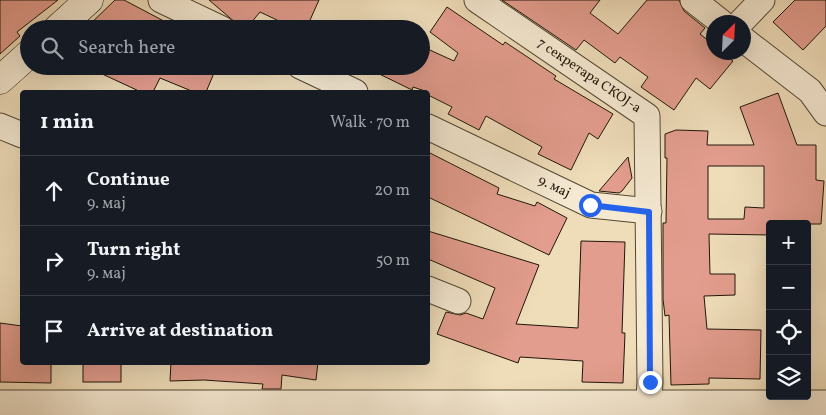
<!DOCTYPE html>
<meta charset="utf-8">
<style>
body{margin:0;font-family:Vollkorn,serif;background:#20242c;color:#f1f3f6}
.controls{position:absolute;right:15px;bottom:15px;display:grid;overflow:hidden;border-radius:5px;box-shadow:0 5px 20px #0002}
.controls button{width:45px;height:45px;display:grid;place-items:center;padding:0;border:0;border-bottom:1px solid #363941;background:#171b24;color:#f1f3f6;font:25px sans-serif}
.compass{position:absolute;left:706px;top:15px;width:45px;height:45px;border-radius:50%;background:#171b24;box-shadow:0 5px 20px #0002;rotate:24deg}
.stop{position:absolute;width:15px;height:15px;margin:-11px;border:4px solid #2563eb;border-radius:50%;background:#fff}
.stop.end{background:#2563eb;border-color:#fff;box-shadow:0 1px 5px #0008}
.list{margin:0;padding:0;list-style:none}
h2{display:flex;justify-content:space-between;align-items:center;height:65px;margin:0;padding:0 20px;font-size:21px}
h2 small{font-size:16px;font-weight:400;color:#9ea1a6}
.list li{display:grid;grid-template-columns:32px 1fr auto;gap:15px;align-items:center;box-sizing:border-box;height:70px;padding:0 20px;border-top:1px solid #363941}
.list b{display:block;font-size:19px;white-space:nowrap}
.list p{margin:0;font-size:16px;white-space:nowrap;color:#9ea1a6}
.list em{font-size:16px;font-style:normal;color:#9ea1a6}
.icon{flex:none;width:28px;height:28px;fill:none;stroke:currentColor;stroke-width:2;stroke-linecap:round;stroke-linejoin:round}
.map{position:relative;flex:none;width:826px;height:415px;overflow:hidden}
.search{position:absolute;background:#171b24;box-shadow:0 5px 20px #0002;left:20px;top:20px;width:410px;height:55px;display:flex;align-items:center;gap:12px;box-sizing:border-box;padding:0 18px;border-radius:28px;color:#9ea1a6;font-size:19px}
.panel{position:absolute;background:#171b24;box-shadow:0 5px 20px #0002;left:20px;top:90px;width:410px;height:275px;border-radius:5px}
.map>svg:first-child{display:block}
.building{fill:#e39d8e;stroke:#201608;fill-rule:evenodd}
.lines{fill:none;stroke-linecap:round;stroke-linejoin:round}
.street-casing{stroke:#544834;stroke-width:27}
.secondary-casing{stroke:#201608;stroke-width:29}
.street{stroke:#f5e9d2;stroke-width:25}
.secondary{stroke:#f5e9d2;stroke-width:28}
.route{stroke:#2563eb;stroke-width:6}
.labels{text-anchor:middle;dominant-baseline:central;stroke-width:4.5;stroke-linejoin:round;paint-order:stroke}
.street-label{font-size:14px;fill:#201608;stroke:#f5e9d2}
</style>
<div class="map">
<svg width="826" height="415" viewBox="0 0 826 415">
<rect width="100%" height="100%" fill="#efddba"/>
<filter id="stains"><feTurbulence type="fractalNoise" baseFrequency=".004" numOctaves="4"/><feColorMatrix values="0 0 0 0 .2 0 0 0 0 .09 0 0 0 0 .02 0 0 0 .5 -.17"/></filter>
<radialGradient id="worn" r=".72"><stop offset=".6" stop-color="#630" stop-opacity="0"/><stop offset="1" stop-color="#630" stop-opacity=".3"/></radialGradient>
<!-- building -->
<g class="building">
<polygon points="0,0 58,0 17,32 20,36 0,54"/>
<polygon points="115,0 124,0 179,29 85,29"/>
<polygon points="209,0 319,0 306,29 296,29 260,12 246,29 243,29"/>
<polygon points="502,0 600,0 590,13 618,34 647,0 679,0 684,11 705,28 700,34 714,45 714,52 722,52 733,61 710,89 696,78 674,110 641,87 648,77 620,57 615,63 584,40 576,50"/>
<polygon points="795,0 826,0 826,26 803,50 773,22"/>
<polygon points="447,7 503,45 505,42 556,76 554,79 613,114 598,139 589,133 571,170 538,154 542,147 486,116 479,130 448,114 452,107 428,95 428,92 413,87 412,90 363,66 421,66 421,46 454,61 458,53 430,32"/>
<polygon points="85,66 217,66 206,92 194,92 160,78 153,92 141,92"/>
<path d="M778,93L797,145H816V180L824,181L821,224H770V235L709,234L710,274H735V295L704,296L707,329L761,330L760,379L709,378V384L671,385L669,315L665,316L663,299V223H666L667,158H665V134L676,130L708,131L707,145H754L740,107ZM708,166H764V208L745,207L744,219H708Z"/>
<polygon points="428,152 499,188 497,194 535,206 537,202 567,218 549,255 428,197"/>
<polygon points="628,157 632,178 622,191 619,193 599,191"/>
<polygon points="428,231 539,265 516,324 578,328 581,241 625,242 622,333 625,333 623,383 582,382 583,361 520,357 518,363 437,334 446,312 460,315 466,313 483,319 495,288 428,259"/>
<polygon points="0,323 22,326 22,362 51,362 51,383 0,382"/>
<rect x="83" y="362" width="38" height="20"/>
<polygon points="171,362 318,362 316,380 282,375 281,389 262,389 263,384 204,380 170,381"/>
</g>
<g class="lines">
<!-- street casing -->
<g class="street-casing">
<g id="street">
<polyline points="161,0 222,29"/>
<polyline points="477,0 647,116 650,382 648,415"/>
<polyline points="693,0 721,22"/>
<polyline points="741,22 762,0"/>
<polyline points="744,40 810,91 826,113"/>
<polyline points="300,66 355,92"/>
<polyline points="0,126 22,135"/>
<polyline points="428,127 591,205 649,211"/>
<polyline points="428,289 458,301"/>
<polyline points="0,403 826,403"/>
</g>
</g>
<!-- secondary casing -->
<g class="secondary-casing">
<g id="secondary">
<polyline points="57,29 89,0"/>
<polyline points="0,80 29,54"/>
</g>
</g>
<!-- street -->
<use href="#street" class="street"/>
<!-- secondary -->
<use href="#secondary" class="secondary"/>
</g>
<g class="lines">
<!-- route -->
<polyline class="route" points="590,205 649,212 650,382"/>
</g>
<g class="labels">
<!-- street labels -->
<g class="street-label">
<text transform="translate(589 76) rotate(34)">7 секретара СКОЈ-а</text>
<text transform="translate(554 187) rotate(26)">9. мај</text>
</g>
</g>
<rect width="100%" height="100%" filter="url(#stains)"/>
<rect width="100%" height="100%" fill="url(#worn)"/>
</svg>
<div class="controls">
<button>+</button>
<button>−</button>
<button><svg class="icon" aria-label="locate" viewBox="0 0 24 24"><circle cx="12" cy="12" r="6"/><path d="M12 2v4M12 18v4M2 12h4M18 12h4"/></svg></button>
<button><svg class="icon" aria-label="layers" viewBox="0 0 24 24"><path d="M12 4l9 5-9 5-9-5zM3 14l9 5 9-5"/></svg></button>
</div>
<svg class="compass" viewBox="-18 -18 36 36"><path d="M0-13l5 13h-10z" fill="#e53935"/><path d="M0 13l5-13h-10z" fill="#9ea1a6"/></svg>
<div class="stop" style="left:590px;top:205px"></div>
<div class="stop end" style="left:650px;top:382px"></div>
<div class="search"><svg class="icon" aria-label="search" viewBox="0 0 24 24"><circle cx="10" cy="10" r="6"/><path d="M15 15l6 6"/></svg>Search here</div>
<section class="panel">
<h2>1 min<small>Walk · 70 m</small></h2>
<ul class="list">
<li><svg class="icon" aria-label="ahead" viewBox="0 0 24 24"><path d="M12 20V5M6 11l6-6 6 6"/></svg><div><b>Continue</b><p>9. мај</p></div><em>20 m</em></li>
<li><svg class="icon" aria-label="right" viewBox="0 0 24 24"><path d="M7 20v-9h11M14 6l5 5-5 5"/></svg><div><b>Turn right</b><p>9. мај</p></div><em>50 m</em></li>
<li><svg class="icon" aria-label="arrive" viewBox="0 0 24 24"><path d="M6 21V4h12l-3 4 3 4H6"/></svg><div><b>Arrive at destination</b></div></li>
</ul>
</section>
</div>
